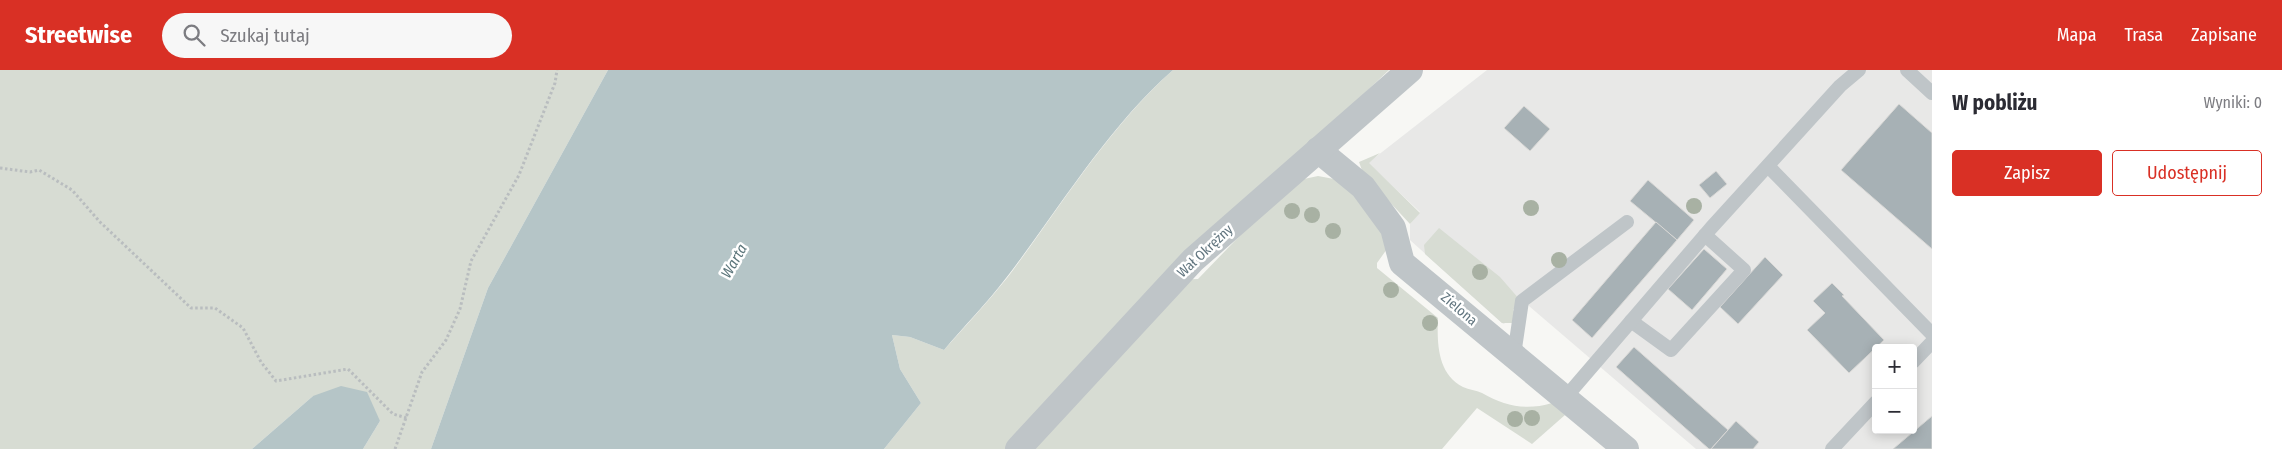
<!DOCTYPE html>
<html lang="pl">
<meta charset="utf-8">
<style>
body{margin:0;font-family:"Fira Sans Condensed",sans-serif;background:#f7f7f7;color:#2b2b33}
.controls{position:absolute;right:15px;bottom:15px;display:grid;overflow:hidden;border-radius:5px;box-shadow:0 2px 12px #0003}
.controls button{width:45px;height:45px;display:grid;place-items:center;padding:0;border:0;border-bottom:1px solid #e1e1e2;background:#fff;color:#2b2b33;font:25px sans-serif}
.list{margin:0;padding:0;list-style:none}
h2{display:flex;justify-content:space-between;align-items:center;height:65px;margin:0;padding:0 20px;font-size:21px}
h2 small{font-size:16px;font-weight:400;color:#7c7c81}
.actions{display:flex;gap:10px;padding:15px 20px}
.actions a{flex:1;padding:11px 0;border:1px solid #d93025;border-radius:5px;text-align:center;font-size:18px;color:#d93025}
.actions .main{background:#d93025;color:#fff}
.icon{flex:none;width:28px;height:28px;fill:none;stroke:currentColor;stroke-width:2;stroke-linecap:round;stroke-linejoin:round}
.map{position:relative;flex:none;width:1932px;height:379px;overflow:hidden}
header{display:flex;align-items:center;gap:30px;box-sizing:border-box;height:70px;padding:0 25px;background:#d93025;color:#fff}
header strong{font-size:24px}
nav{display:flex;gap:28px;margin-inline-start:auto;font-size:18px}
.search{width:350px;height:45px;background:#f7f7f7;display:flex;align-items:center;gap:12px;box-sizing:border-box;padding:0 18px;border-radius:28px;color:#7c7c81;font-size:19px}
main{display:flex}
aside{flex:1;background:#fff}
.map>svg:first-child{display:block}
.built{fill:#e8e8e7;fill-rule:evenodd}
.green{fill:#d7dcd3}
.water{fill:#b5c5c7}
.building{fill:#a7b1b5;stroke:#d9d8d6}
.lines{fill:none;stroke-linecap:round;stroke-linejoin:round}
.path{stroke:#b9bdbf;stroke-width:3;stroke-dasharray:2.5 2.5;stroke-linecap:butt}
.service{stroke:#bfc5c8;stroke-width:14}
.minor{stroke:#bfc5c8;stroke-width:26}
.tree{fill:#a8b1a3}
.labels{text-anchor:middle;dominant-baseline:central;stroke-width:5;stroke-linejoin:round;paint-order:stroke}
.street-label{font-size:14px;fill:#61757f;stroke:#fff}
.water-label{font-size:15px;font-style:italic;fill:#5c767b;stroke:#fff}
</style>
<header>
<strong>Streetwise</strong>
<div class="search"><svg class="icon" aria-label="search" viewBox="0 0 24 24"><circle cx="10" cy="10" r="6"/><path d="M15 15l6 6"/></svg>Szukaj tutaj</div>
<nav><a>Mapa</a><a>Trasa</a><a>Zapisane</a></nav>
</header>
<main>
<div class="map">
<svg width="1932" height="379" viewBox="0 0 1932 379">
<rect width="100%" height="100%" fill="#f7f7f4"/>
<!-- built -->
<path class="built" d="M1487,0H1932V379H1696L1523,231L1504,254L1502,253L1410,170V154L1420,142L1368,93ZM1876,278H1913V360H1876Z"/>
<!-- green -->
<g class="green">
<polygon points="0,0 608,0 488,218 431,379 363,379 380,351 313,326 252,379 0,379"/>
<path d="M1173,0H1389L1308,77L1173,210L1198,209L1283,121L1304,109L1318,106L1334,109L1373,133L1387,179L1377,193V198L1438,248C1437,272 1437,304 1463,317C1469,320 1476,320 1482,323C1505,336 1526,341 1552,333L1565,345L1532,374L1477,338L1442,379H884L921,333L900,299L892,265L910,267L944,280C965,256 987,233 1007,208C1060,138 1107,59 1173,0Z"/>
<polygon points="1380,83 1369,93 1420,143 1410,154 1363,103 1359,92"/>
<polygon points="1439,158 1500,207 1520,230 1513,240 1519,248 1513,253 1502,253 1425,184 1424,175"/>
</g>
<!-- water -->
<g class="water">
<path d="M608,0H1173C1106,59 1060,138 1006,208C987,233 964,256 944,280L910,267L892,265L900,299L921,333L884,379H431L488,218Z"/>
<polygon points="341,316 367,322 380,351 363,379 252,379 313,326"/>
</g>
<!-- building -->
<g class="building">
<polygon points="1899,34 1932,63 1932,179 1841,100"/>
<polygon points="1524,36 1550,59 1530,81 1504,58"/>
<polygon points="1716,101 1727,114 1710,128 1699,115"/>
<polygon points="1648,110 1694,150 1677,170 1630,131"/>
<polygon points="1656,152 1677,170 1592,268 1572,250"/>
<polygon points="1704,179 1727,199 1692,240 1668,219"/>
<polygon points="1765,187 1783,205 1738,254 1720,237"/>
<polygon points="1832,213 1844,225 1842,226 1884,270 1849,303 1807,260 1825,243 1813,231"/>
<polygon points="1634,277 1728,360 1711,379 1709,379 1616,297"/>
<polygon points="1932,346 1932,379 1893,379"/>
<polygon points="1736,351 1759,372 1753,379 1711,379"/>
</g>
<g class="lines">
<!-- path -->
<g class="path">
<polyline points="0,98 30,102 39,100 72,120 100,152 191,238 215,238 243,258 261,292 276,311 348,299 393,344 407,348"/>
<polyline points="395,379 422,302 446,270 460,239 471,191 519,105 555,13 557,0"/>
</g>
<!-- service -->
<g class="service">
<polyline points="1907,0 1932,23"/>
<polyline points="1768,96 1932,264"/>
<polyline points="1631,251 1671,280 1744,200 1705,165"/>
<polyline points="1514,285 1522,231 1627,152"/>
<polyline points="1913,292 1932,272"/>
<polyline points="1565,328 1711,158 1840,16 1859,0"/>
<polyline points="1832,379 1876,332"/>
</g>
<!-- minor -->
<g class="minor">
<polyline points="1318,80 1363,117 1393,158 1402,193 1626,379"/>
<polyline points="1018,379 1193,190 1410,0"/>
</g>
</g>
<!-- trees -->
<g class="tree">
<circle cx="1694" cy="136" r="8"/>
<circle cx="1531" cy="138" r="8"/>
<circle cx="1292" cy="141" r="8"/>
<circle cx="1312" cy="145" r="8"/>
<circle cx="1333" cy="161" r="8"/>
<circle cx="1559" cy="190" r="8"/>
<circle cx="1480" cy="202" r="8"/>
<circle cx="1391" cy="220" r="8"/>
<circle cx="1430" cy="253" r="8"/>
<circle cx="1532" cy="348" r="8"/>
<circle cx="1515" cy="349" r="8"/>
</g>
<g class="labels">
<!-- street labels -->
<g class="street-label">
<text transform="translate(1205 181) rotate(-43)">Wał Okrężny</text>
<text transform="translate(1459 239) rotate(40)">Zielona</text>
</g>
<!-- water labels -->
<g class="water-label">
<text transform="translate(734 191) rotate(-60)">Warta</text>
</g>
</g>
</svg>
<div class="controls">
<button>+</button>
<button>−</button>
</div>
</div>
<aside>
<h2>W pobliżu<small>Wyniki: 0</small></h2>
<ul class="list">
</ul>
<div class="actions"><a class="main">Zapisz</a><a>Udostępnij</a></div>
</aside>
</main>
